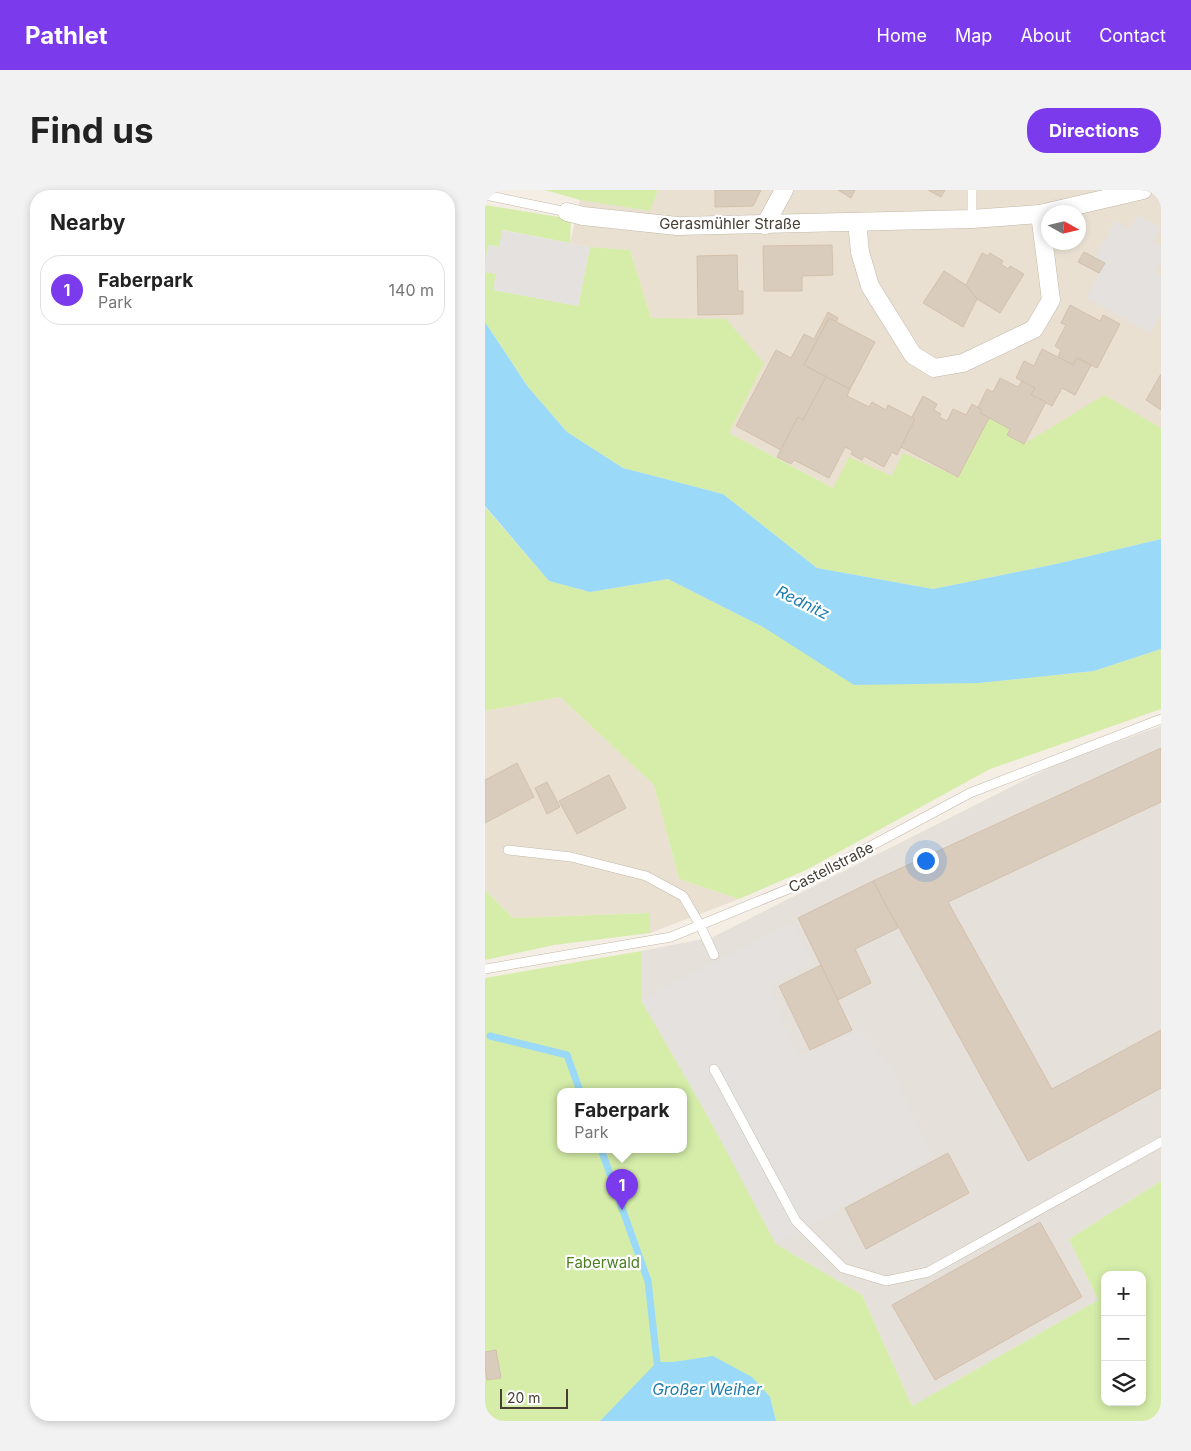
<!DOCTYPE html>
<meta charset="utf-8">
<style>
body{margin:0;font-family:Inter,sans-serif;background:#f2f2f2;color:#222}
.controls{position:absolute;right:15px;bottom:15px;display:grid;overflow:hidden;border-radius:10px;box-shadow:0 2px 8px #0003}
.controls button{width:45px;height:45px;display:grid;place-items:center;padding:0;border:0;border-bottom:1px solid #e0e0e0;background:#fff;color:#222;font:25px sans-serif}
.compass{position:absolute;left:556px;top:15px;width:45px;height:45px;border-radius:50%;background:#fff;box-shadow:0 2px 8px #0003;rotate:98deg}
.scale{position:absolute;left:15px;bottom:12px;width:68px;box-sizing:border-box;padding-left:5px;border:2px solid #473e34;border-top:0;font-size:14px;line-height:18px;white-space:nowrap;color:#473e34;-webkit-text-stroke:4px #fff;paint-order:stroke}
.you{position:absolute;left:440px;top:670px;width:18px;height:18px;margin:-12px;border:4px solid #fff;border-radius:50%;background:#1a73e8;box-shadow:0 0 0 8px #1a73e833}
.badge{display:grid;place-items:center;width:32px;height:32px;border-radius:50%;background:#7c3aed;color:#fff;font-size:16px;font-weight:700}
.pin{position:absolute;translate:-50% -41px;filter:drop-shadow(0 1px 2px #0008)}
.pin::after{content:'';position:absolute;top:26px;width:18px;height:15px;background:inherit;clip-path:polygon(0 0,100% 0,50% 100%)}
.popup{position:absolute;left:72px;top:898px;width:130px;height:65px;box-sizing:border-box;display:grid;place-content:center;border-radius:10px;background:#fff;filter:drop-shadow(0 1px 4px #0005);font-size:16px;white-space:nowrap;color:#767676}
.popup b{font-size:19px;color:#222}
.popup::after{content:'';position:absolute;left:50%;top:100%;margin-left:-10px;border:10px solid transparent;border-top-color:#fff}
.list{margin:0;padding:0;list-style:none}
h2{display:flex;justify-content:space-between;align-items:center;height:65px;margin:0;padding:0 20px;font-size:21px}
h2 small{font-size:16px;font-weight:400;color:#767676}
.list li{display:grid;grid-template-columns:32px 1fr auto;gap:15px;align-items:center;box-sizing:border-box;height:70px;margin:0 10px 10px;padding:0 10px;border:1px solid #e0e0e0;border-radius:20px}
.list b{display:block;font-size:19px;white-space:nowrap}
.list p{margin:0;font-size:16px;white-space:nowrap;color:#767676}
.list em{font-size:16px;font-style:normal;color:#767676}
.icon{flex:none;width:28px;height:28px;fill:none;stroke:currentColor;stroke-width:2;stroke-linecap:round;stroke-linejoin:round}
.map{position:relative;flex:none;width:676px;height:1231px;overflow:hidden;border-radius:20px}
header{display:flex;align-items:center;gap:30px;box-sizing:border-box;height:70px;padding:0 25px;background:#7c3aed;color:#fff}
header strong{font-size:24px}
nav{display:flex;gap:28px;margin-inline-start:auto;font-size:18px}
.intro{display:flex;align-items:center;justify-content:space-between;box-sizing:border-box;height:120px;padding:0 30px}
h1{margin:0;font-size:35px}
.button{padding:12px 22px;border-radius:20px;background:#7c3aed;color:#fff;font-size:18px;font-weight:700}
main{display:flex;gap:30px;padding:0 30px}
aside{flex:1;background:#fff;border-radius:20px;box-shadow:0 2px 8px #0003}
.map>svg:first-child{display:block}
.residential{fill:#e9e0d2;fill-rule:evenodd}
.industrial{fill:#e6e0da}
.green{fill:#d5eda9;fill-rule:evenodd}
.parking{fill:#e4e1de}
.water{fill:#9adaf8}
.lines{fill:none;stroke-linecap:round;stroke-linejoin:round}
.stream{stroke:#9adaf8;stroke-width:7}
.building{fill:#daccbc;stroke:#d3c0ab}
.service-casing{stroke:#c4b8a9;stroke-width:10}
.minor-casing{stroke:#c4b8a9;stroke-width:19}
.service{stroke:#fff;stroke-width:9}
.minor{stroke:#fff;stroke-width:18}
.labels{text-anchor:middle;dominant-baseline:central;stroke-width:4.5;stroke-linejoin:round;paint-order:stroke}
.street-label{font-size:15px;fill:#473e34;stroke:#fff}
.park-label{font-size:15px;fill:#4d7f21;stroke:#fff}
.water-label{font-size:16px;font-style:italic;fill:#207ead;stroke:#fff}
</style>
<header>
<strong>Pathlet</strong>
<nav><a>Home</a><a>Map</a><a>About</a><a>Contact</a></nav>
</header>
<div class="intro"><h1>Find us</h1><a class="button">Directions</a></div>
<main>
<aside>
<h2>Nearby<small></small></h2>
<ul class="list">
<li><span class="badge">1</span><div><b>Faberpark</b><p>Park</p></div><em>140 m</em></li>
</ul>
</aside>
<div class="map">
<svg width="676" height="1231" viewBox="0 0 676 1231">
<rect width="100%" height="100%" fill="#f4eee5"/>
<!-- residential -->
<g class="residential">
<path d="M173,0H676V290L348,298L244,243L166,128L145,60L105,57L85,53L95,10L164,20ZM564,22H594V52H564Z"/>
<polygon points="75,507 169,595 194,689 254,709 165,743 164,723 28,728 0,700 0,521"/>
</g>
<!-- industrial -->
<polygon class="industrial" points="676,536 676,991 584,1049 613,1110 427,1216 377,1105 291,1054 220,921 156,810 156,761 228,747 574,573"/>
<!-- green -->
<g class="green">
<polygon points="60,0 173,0 165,21 95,10"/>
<polygon points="0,15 86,29 85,53 18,40 14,57 4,55 0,73"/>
<polygon points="105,57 145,60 166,128 241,129 279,173 244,243 348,298 364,267 407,286 418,263 473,287 504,228 525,239 522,245 539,254 619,205 676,238 676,349 571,374 448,399 332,378 238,304 138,278 82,242 43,197 0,132 0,82 11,84 9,100 93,116"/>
<polygon points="0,317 64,391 105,402 183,389 278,437 494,493 609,481 676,459 676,519 505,579 321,680 254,709 194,689 169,595 75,507 0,521"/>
<polygon points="0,700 28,728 165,723 165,743 69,755 0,770"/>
<path d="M156,761V810L220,921L291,1054L377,1105L427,1216L613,1110L584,1049L676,991V1231H0V788ZM76,901H198V959H76ZM620,1085H657V1212H620Z"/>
</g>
<!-- parking -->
<g class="parking">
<polygon points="653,25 676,38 668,52 676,57 676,72 670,82 676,86 676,123 665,143 601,108 620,73 610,68 630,31 645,39"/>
<polygon points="17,40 105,57 93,116 8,100 11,84 0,82 0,73 3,55 14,57"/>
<polygon points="308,732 328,774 285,795 311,866 375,841 407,878 447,968 291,1054 220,921 156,810"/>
</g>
<!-- water -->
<g class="water">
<polygon points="0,132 43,197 82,242 138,278 238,304 332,378 448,399 571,374 676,349 676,459 609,481 494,493 369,495 278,437 183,389 105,402 64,391 0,316"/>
<polygon points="228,1166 267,1187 285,1207 291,1231 115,1231 172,1172 188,1172"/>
</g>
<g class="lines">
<!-- stream -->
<g class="stream">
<polyline points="5,846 82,865 95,901"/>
<polyline points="116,959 163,1091 172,1172"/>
</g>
</g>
<!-- building -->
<g class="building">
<polygon points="230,0 276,0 268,16 230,17"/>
<polygon points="353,0 370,0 366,8"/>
<polygon points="443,0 460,0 456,7"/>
<polygon points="347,55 348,85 317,86 317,101 279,101 278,56"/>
<polygon points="599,62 620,73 614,83 593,72"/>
<polygon points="497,63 503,66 505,63 518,71 516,74 523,79 525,76 539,84 515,123 492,109 481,95"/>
<polygon points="252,65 253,101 258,101 258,124 213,125 212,66"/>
<polygon points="459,81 481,95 492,109 478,137 438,113"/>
<polygon points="585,115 615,131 618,125 635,134 612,178 592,168 588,175 573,167 576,160 570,156 581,135 576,133"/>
<polygon points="343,122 353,128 351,132 344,128 319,175 341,187 318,230 313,227 296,260 251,236 291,160 306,168 319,144 329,149"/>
<polygon points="344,128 390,152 365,199 319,175"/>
<polygon points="557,159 588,175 592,168 606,175 590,205 577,198 567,216 546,205 550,198 531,188 539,171 549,176"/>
<polygon points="676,184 676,220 661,210"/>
<polygon points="341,187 365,199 362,206 384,217 387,212 401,220 403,215 430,229 412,265 407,262 399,277 379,266 377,270 366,264 368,261 360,257 344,288 309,270 306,274 292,267 313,227 318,230"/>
<polygon points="515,188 533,197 537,191 550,198 546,205 561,212 539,254 522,245 525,239 495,223 497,220 493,217 502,199 508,202"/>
<polygon points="438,206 452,214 449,220 456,224 454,227 462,231 468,219 481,225 487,214 497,220 495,223 504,228 473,287 416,257 430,229 427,227"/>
<polygon points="676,558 676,612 463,712 567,899 676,840 676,898 543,971 388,691"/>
<polygon points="32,573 49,607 0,633 0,590"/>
<polygon points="124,585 141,618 92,644 74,611"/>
<polygon points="62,592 75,617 62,624 50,598"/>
<polygon points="388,691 413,738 370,759 386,793 353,810 313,728"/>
<polygon points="336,775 367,840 325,860 294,796"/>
<polygon points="463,963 484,1003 381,1059 360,1018"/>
<polygon points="555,1032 597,1107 450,1190 407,1115"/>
<polygon points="11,1160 16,1188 2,1190 0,1177 0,1162"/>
</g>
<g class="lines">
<!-- service casing -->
<g class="service-casing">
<g id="service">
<polyline points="0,5 82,22"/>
<polyline points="487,29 487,0"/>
<polyline points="23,660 86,667 161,686 198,706 215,735 229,765"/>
<polyline points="0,779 186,747 313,695 485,603 676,529"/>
<polyline points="229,879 311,1031 358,1078 401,1091 443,1082 676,952"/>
</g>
</g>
<!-- minor casing -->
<g class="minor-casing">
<g id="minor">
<polyline points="82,22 98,26 192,36 487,29 555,24 658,0"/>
<polyline points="372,32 375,62 385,96 428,165 449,178 478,173 549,139 566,110 555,24"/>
<polyline points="280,35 299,0"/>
</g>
</g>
<!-- service -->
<use href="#service" class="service"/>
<!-- minor -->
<use href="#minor" class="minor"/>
</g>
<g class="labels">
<!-- street labels -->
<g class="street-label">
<text x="245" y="33">Gerasmühler Straße</text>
<text transform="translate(346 677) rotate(-27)">Castellstraße</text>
</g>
<!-- park labels -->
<g class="park-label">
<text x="118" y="1072">Faberwald</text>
</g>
<!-- water labels -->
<g class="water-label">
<text transform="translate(318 412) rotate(26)">Rednitz</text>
<text x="222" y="1199">Großer Weiher</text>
</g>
</g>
</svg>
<div class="controls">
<button>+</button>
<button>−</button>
<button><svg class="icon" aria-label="layers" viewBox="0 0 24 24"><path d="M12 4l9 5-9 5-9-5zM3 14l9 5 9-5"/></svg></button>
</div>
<svg class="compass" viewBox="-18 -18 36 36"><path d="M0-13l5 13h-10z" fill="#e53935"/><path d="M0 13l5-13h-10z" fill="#767676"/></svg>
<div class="scale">20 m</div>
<div class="you"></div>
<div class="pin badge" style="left:137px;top:1020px">1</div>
<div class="popup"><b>Faberpark</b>Park</div>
</div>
</main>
